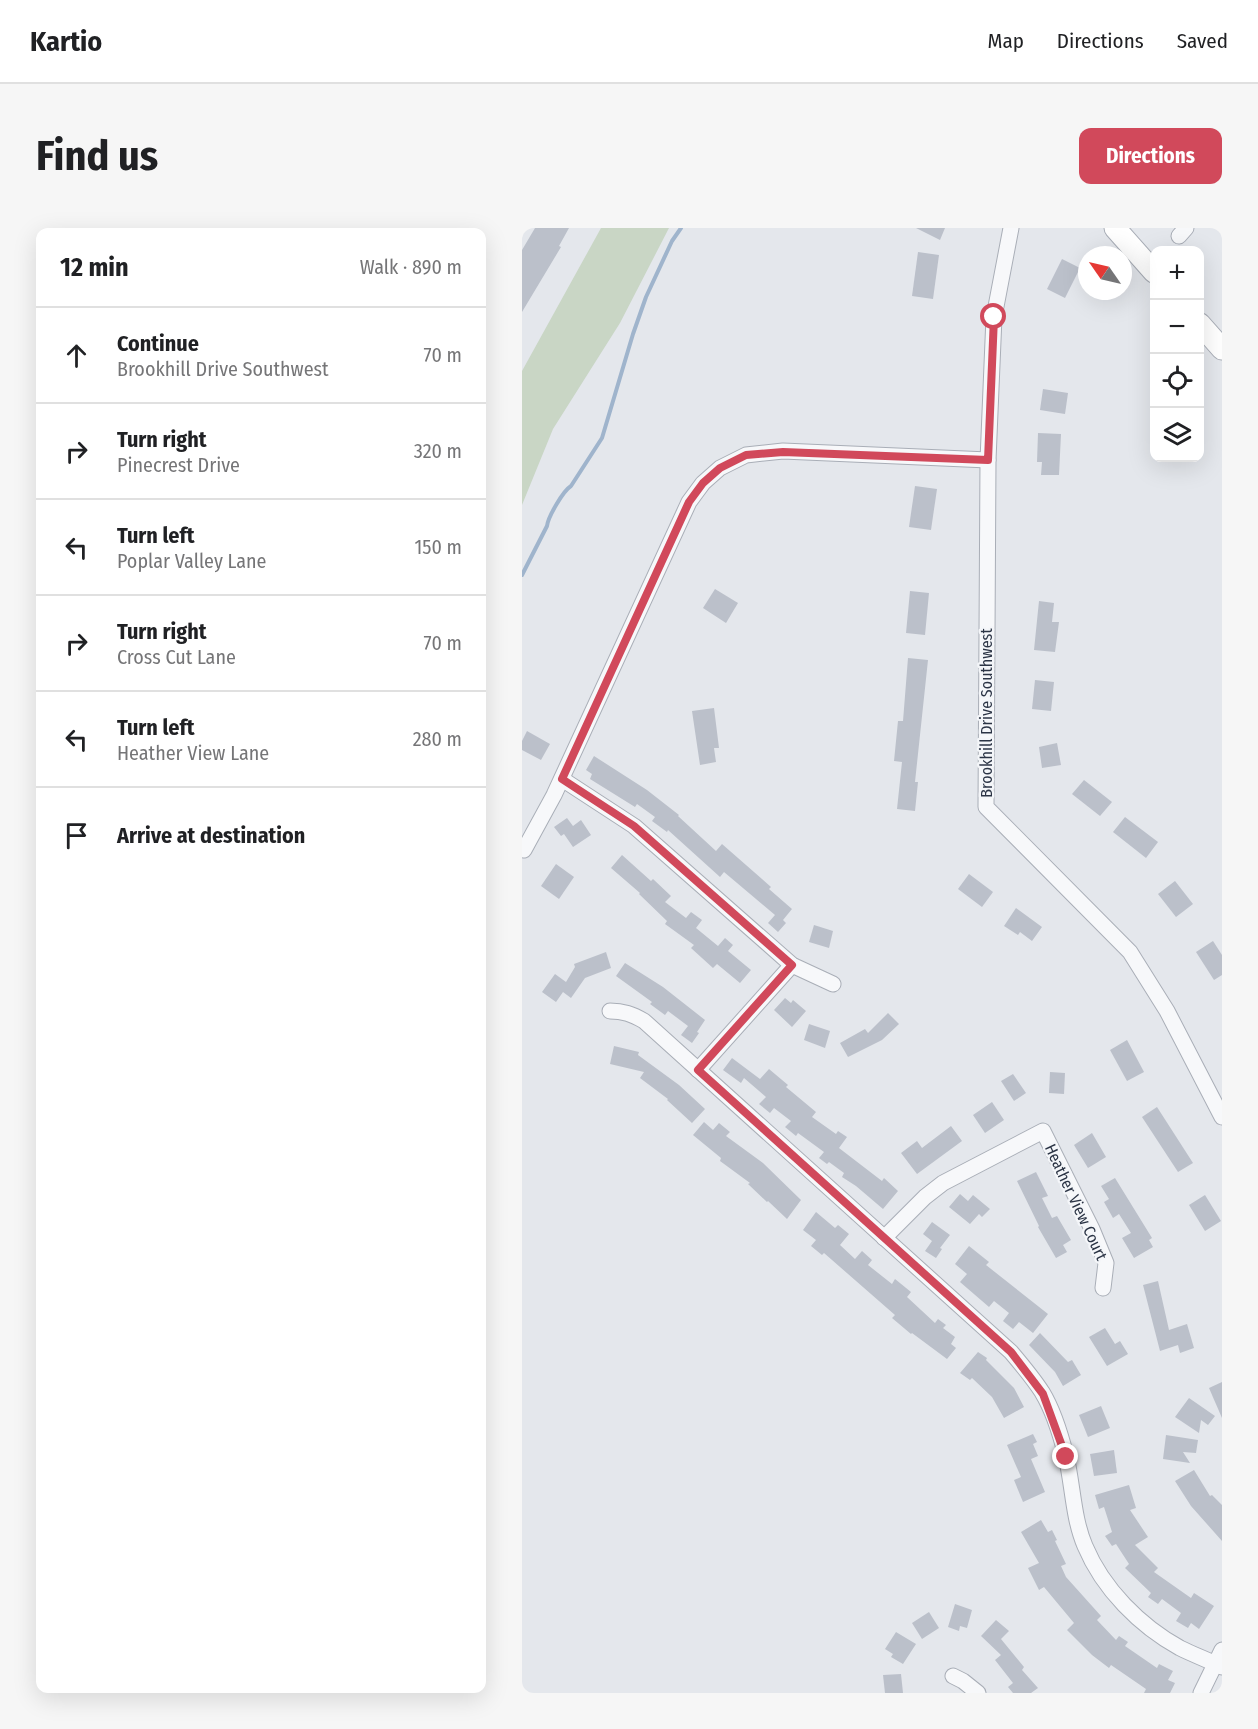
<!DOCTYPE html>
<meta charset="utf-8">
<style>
body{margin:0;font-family:"Fira Sans Condensed",sans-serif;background:#f6f6f6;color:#202124}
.controls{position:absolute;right:18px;top:18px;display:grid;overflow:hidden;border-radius:12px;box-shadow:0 6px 24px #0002}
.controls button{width:54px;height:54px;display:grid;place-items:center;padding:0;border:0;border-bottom:2px solid #e0e0e0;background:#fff;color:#202124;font:30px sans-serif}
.compass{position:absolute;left:556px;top:18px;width:54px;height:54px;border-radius:50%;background:#fff;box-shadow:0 6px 24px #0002;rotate:304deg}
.stop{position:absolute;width:18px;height:18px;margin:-14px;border:4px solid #d1495b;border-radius:50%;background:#fff}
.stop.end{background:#d1495b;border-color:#fff;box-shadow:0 2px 6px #0008}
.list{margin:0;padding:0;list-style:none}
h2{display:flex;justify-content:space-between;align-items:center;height:78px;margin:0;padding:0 24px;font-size:26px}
h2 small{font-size:20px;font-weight:400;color:#757577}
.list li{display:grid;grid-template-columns:39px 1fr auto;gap:18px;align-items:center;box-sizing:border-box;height:96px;padding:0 24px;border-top:2px solid #e0e0e0}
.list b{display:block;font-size:22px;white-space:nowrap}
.list p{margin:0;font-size:20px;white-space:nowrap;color:#757577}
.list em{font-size:20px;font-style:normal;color:#757577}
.icon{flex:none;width:33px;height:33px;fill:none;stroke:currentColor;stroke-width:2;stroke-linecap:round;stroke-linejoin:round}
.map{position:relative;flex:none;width:700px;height:1465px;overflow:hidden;border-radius:12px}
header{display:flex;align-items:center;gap:36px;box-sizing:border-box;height:84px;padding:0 30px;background:#fff;border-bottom:2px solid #e0e0e0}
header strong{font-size:28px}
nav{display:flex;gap:33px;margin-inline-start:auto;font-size:21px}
.intro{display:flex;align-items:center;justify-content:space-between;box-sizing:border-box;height:144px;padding:0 36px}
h1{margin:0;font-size:42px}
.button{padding:15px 27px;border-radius:12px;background:#d1495b;color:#fff;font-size:21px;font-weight:700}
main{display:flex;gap:36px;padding:0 36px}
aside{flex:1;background:#fff;border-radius:12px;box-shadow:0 6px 24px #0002}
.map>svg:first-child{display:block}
.green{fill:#c9d6c5}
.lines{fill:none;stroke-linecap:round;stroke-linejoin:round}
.stream{stroke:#9fb4cc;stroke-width:4}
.building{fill:#bbc0ca}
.street-casing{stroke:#a9aeb7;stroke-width:17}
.secondary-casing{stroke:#a9aeb7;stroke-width:23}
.street{stroke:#f7f8fa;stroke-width:15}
.secondary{stroke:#fff;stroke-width:21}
.route{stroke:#d1495b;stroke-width:8}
.labels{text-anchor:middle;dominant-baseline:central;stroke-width:4.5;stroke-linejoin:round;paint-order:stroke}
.street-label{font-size:16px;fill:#2b3445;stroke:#f4f6f9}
</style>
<header>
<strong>Kartio</strong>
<nav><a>Map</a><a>Directions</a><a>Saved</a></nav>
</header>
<div class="intro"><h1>Find us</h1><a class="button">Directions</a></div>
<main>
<aside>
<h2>12 min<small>Walk · 890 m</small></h2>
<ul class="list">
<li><svg class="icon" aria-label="ahead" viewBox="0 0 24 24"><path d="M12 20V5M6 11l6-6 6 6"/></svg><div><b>Continue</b><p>Brookhill Drive Southwest</p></div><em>70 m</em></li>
<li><svg class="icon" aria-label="right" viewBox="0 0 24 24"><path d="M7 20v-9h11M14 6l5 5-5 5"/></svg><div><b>Turn right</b><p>Pinecrest Drive</p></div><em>320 m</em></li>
<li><svg class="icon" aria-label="left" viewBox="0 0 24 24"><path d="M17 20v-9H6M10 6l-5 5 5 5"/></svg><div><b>Turn left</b><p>Poplar Valley Lane</p></div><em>150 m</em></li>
<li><svg class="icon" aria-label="right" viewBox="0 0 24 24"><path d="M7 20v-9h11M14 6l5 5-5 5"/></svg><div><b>Turn right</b><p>Cross Cut Lane</p></div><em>70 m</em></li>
<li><svg class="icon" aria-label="left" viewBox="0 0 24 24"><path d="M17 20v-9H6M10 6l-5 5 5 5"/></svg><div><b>Turn left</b><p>Heather View Lane</p></div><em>280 m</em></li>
<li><svg class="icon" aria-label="arrive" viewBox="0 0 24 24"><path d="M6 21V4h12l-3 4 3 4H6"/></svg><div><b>Arrive at destination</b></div></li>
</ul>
</aside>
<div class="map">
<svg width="700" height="1465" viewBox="0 0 700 1465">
<rect width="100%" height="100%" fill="#e4e7ec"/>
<!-- green -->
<polygon class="green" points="79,0 147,0 98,95 31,201 0,277 0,143"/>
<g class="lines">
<!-- stream -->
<path class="stream" d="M0,347L25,298C26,289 41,263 49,258L80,210L111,106L124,69L150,13L159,0"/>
</g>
<!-- building -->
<g class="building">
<polygon points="13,0 47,0 37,18 39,19 0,84 0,22"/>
<polygon points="394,0 423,0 418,12"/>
<polygon points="396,24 417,27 411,71 390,68"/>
<polygon points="540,31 558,40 543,70 525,61"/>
<polygon points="521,161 546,165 543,186 518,182"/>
<polygon points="516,205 539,206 537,247 519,247 520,234 515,234"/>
<polygon points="393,258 415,261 409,302 387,299"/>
<polygon points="193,361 216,375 204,395 181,380"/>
<polygon points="388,363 407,365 403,407 384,405"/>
<polygon points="517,373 532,375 530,394 537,394 533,424 512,422"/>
<polygon points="386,430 406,432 393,554 396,554 393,583 375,581 380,534 372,533 376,493 381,493"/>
<polygon points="513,452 532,454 529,483 510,481"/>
<polygon points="192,480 197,520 192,520 194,534 178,537 170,483"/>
<polygon points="5,503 28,516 19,532 0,522 0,513"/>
<polygon points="535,515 539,537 520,540 517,519"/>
<polygon points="72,528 125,562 157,587 156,588 194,623 200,616 249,659 247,661 270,681 261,692 264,695 256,704 246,695 253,687 202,644 198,649 146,602 145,604 130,593 133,589 115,576 113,579 68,551 70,546 64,542"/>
<polygon points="562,552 590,574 578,588 550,566"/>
<polygon points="603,589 636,614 624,630 591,604"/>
<polygon points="45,590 51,598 59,592 69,607 51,619 42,606 39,608 32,599"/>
<polygon points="100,627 129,653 131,651 149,668 143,674 164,690 169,684 180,692 174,700 196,718 203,710 211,717 206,723 229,742 218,755 195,736 191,740 169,720 172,717 143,696 145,693 117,666 118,665 89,640"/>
<polygon points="34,636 52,649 37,671 19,658"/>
<polygon points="447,646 471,664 460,679 436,661"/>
<polygon points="653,653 671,676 654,689 636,666"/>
<polygon points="494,680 520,699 510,713 498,704 496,707 482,698"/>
<polygon points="292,697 311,703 307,720 287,714"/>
<polygon points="691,713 700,727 700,747 692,752 674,724"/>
<polygon points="84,724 89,740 63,750 49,770 41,764 34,774 20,764 33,746 44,754 53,739 52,736"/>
<polygon points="103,735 141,759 183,792 175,804 177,805 170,815 159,807 166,798 146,783 143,787 128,776 130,774 94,748"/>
<polygon points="263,770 269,775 271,772 284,783 270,799 252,782"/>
<polygon points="366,785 377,796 360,812 326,829 318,815 343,801 346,805"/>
<polygon points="287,796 308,803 303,820 282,812"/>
<polygon points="605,812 622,844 605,853 588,822"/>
<polygon points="92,818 117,824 116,827 157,857 183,881 170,895 145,872 146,871 118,850 122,844 88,836"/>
<polygon points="210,830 238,851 247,841 266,857 264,859 294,884 290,889 314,906 316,903 325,909 317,920 360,953 362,950 376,963 361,981 334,958 320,949 322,945 307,934 305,936 297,930 302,924 276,905 274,908 263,899 269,893 252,880 248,885 237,876 244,869 222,850 219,855 201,842"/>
<polygon points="528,844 543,845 542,866 527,865"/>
<polygon points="491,846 504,865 492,873 479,853"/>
<polygon points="470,874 482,892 463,905 451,887"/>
<polygon points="635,879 671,935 656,944 620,889"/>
<polygon points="182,894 191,902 197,895 208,904 204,908 241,935 279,972 265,991 246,973 245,974 226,956 228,955 198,933 199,930 171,907"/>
<polygon points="429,898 440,913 395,946 379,925 395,913 400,920"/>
<polygon points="570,905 584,929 566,940 552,917"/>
<polygon points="514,944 526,968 520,970 530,990 535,988 549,1012 541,1017 545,1024 534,1030 516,999 517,998 495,953"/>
<polygon points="593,950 630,1010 627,1012 631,1019 612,1030 600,1010 609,1005 597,986 591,990 582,974 587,971 579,958"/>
<polygon points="438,966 446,973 451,967 468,981 460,989 457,986 448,996 427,979"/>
<polygon points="683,967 699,993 683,1003 667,977"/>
<polygon points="294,984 313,1000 316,997 327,1006 318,1017 333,1031 340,1023 350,1032 346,1037 370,1056 373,1051 389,1064 385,1069 413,1095 416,1091 424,1097 421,1100 433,1109 429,1116 434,1120 425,1131 390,1105 389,1106 370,1090 373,1087 302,1025 300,1027 289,1018 294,1012 281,1002"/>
<polygon points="410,994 428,1007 418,1020 420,1021 414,1030 403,1023 410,1013 401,1006"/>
<polygon points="447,1018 467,1034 464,1037 526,1086 511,1105 497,1094 491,1101 481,1093 487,1085 472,1073 467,1079 438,1054 445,1046 433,1036"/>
<polygon points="636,1053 647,1102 665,1096 672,1120 658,1125 656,1117 638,1123 621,1057"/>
<polygon points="583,1100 593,1116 598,1113 606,1126 585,1138 567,1109"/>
<polygon points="518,1105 546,1134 550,1132 559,1147 541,1158 533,1144 507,1117"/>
<polygon points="456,1124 465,1130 464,1132 492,1160 502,1179 482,1190 470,1169 450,1150 448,1152 438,1145"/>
<polygon points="700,1154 700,1190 687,1160"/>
<polygon points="667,1170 693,1188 686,1197 679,1192 677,1205 653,1189"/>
<polygon points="579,1178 588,1200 566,1209 557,1187"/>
<polygon points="511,1206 515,1214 511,1216 516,1228 509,1231 523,1264 501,1274 492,1252 499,1249 485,1217"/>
<polygon points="644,1207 676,1212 674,1225 661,1224 668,1235 641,1231"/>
<polygon points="592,1222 595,1245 572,1248 568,1226"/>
<polygon points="672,1242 688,1268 690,1267 700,1277 700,1313 669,1278 653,1253"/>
<polygon points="607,1257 614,1280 608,1282 626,1309 613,1317 636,1340 632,1344 669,1370 672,1365 692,1378 677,1401 669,1395 666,1400 654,1393 659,1385 640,1371 636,1376 626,1369 629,1365 603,1340 607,1336 594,1316 590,1318 583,1308 590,1304 582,1279 577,1281 573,1267"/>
<polygon points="519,1292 526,1304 530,1302 535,1312 533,1313 544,1336 539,1338 544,1349 579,1388 575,1392 594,1412 597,1408 606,1414 603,1418 635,1440 637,1436 651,1443 646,1452 653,1455 648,1465 622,1465 624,1461 589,1437 587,1440 570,1427 545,1402 552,1395 522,1359 517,1362 506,1340 517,1335 499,1304"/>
<polygon points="433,1376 450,1382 445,1400 438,1398 437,1403 426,1399"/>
<polygon points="407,1384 417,1400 400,1411 390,1395"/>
<polygon points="474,1392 487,1403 479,1411 502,1439 500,1442 516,1460 509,1465 491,1465 486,1459 491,1455 473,1432 479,1427 459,1408"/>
<polygon points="374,1404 394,1416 381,1436 369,1429 371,1426 363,1421"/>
<polygon points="379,1446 381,1465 363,1465 361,1447"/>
</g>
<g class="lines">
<!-- street casing -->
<g class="street-casing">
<g id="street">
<polyline points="489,0 472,89 466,232 464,579 608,724 645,783 700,889"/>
<polyline points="657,8 664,0"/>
<polyline points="40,551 112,598 270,737 311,756"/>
<polyline points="2,622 32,567 167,274 181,255 198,240 224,227 261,223 466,232"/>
<path d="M88,783C101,783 110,786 122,793L489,1124C500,1137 511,1150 520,1164C531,1182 539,1208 544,1228C551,1258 551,1290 563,1318C581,1361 618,1398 658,1420C672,1427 686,1432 700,1439"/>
<polyline points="176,842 270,737"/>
<polyline points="362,1010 403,969 421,955 521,903 570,1001 584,1035 581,1060"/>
<polyline points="431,1448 441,1453 456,1465"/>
<polyline points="679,1465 700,1422"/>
</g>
</g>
<!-- secondary casing -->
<g class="secondary-casing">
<g id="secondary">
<polyline points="593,0 632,44"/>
<polyline points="678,96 700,121"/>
</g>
</g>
<!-- street -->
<use href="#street" class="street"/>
<!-- secondary -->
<use href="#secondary" class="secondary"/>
</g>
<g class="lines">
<!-- route -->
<polyline class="route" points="472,89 466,232 261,224 224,227 198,240 181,255 167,274 40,551 112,598 270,737 176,842 489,1124 521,1166 544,1229"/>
</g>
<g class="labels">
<!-- street labels -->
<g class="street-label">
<text transform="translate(464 485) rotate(-90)">Brookhill Drive Southwest</text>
<text transform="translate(554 974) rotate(65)">Heather View Court</text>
</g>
</g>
</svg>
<div class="controls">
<button>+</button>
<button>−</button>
<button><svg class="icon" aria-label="locate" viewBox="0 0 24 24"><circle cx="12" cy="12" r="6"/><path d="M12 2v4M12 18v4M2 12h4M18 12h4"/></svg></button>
<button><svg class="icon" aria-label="layers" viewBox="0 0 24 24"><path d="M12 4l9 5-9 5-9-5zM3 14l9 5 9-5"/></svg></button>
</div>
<svg class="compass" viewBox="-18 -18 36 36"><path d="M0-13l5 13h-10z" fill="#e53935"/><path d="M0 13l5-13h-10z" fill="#757577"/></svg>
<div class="stop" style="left:472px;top:89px"></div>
<div class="stop end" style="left:544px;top:1229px"></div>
</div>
</main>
